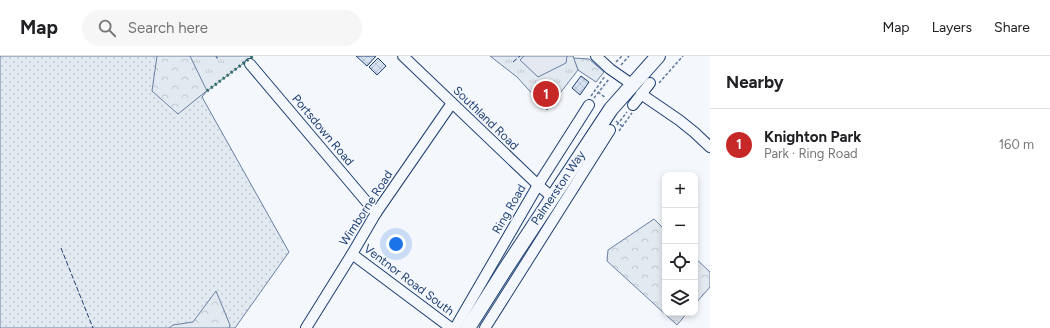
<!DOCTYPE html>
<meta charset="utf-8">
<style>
body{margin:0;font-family:Figtree,sans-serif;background:#f6f6f6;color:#202124}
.controls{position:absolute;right:12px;bottom:12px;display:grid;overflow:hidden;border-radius:8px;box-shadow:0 2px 6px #0003}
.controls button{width:36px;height:36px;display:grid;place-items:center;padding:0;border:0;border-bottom:1px solid #e0e0e0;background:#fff;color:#202124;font:20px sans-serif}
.you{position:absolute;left:396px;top:188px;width:14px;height:14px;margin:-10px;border:3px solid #fff;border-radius:50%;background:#1a73e8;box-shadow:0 0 0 6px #1a73e833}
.badge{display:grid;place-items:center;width:26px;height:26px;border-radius:50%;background:#c62828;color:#fff;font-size:13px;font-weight:700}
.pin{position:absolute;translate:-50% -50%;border:2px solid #fff;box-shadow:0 1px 4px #0006}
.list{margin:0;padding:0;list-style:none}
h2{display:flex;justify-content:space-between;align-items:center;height:52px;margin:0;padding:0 16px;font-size:17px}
h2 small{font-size:13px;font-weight:400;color:#757577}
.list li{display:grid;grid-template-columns:26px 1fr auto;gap:12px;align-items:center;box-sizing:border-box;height:72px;padding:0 16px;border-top:1px solid #e0e0e0}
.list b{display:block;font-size:15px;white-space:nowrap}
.list p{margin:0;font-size:13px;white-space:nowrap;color:#757577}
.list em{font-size:13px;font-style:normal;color:#757577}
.icon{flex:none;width:22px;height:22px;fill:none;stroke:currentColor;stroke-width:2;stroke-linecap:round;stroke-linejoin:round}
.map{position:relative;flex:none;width:710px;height:272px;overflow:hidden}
header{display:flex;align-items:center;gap:24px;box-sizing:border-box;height:56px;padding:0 20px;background:#fff;border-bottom:1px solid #e0e0e0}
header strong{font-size:19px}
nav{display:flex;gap:22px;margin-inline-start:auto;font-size:14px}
.search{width:280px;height:36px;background:#f6f6f6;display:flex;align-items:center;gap:10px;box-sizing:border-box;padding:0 14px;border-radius:22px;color:#757577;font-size:15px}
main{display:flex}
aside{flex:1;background:#fff}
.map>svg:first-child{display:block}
.grass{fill:url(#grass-dots);stroke:#687fa3}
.forest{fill:url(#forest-crowns);stroke:#687fa3}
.park{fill:url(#park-tufts);stroke:#687fa3}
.parking{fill:#e3e8f0;stroke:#687fa3}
.building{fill:url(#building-cross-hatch);stroke:#1d3f73}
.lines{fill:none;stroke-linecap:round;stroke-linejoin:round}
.minor-casing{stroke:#1d3f73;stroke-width:12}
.highway-casing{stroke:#1d3f73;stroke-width:16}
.path{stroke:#5e769c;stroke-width:1.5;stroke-dasharray:3 2;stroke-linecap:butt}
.minor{stroke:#f4f7fb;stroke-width:10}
.highway{stroke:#f4f7fb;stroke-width:14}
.hedge{stroke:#2c6c60;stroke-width:3;stroke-dasharray:2 3;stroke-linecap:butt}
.fence{stroke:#1d3f73;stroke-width:1;stroke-dasharray:5 2;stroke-linecap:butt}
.labels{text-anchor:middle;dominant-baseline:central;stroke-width:3;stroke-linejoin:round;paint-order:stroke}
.street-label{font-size:12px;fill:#1d3f73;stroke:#f4f7fb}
</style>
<header>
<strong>Map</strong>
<div class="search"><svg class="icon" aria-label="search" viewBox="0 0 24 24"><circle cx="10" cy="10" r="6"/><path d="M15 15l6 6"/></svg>Search here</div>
<nav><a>Map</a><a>Layers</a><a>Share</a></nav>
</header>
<main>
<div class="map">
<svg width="710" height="272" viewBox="0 0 710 272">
<defs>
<pattern id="grass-dots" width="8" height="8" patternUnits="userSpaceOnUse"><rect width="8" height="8" fill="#e3e9f0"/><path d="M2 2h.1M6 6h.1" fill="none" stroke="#c2c9d1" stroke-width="1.8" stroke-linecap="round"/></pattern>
<pattern id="forest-crowns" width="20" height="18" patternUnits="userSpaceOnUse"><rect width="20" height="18" fill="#e3e9f0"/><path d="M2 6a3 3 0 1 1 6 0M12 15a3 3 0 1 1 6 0" fill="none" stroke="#c2c9d1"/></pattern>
<pattern id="park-tufts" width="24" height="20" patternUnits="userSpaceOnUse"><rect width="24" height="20" fill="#e3e9f0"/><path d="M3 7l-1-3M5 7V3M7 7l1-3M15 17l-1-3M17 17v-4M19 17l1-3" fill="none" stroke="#c2c9d1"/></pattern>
<pattern id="building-cross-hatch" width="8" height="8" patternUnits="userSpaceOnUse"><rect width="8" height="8" fill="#d5e0f0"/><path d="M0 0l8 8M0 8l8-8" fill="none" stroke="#b6c1d1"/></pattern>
</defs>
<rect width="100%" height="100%" fill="#f4f7fb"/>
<!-- grass -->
<polygon class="grass" points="0,0 184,0 207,35 202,41 289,196 235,272 0,272"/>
<!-- forest -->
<g class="forest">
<polygon points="157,0 253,0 220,24 178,58 152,35"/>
<polygon points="573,2 589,3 604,16 596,26 578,14"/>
<polygon points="654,163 665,174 665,257 687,257 677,269 607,205 608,194"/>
<polygon points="695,202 710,216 710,231 695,248"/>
<polygon points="216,235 230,269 229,272 169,272 173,269 193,266"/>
</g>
<!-- park -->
<g class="park">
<polygon points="190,0 253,0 207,35"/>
<polygon points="490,0 573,0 578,14 547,54 517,21"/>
</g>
<!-- parking -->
<polygon class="parking" points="524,0 567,0 566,7 538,21 520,4"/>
<!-- building -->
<g class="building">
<polygon points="356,0 376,0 367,10"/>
<polygon points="378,2 386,10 377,19 369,11"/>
<polygon points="581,20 589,26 580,39 572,32"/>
</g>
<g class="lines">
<!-- minor casing -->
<g class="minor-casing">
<g id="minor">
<polyline points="403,0 538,129 552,141"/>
<polyline points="596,0 610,13 633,29"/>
<polyline points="250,8 376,157"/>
<polyline points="641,38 679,64 694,76 710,91"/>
<polyline points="633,49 650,27"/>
<polyline points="352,198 451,272"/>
<polyline points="306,272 352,198 376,157 452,47"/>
<polyline points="455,272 538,129 589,49"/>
<polyline points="485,272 610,74"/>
</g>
</g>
<!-- highway casing -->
<g class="highway-casing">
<polyline id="highway" points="468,272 506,212 611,53 658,0"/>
</g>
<!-- path -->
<g class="path">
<polyline points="216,0 217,2 219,0"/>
<polyline points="616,6 622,0"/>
<polyline points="621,9 629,0"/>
<polyline points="659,27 683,0"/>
<polyline points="598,36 606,42"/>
<polyline points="591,40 605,20"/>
<polyline points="594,42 609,23"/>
<polyline points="616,65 623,71"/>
<polyline points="617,69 627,56"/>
<polyline points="619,75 632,57"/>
</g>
<!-- minor -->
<use href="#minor" class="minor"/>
<!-- highway -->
<use href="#highway" class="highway"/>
<!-- hedge -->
<polyline class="hedge" points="207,35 253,0"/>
<!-- fence -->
<g class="fence">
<polyline points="513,6 520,0"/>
<polyline points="61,192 93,272"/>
</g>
</g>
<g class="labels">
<!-- street labels -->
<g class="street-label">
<text transform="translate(486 62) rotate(44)">Southland Road</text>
<text transform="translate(323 74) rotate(50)">Portsdown Road</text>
<text transform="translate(558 132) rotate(-56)">Palmerston Way</text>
<text transform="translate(366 152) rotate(-57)">Wimborne Road</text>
<text transform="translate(509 153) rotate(-60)">Ring Road</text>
<text transform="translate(409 224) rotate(37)">Ventnor Road South</text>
</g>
</g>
</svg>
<div class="controls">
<button>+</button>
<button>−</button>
<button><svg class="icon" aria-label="locate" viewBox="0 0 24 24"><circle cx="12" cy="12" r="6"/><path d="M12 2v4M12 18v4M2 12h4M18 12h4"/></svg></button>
<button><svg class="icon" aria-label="layers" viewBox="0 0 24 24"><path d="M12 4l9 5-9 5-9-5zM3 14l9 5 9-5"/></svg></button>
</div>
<div class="you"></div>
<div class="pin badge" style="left:546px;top:38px">1</div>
</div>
<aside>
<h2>Nearby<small></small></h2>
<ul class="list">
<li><span class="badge">1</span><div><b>Knighton Park</b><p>Park · Ring Road</p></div><em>160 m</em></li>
</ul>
</aside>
</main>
